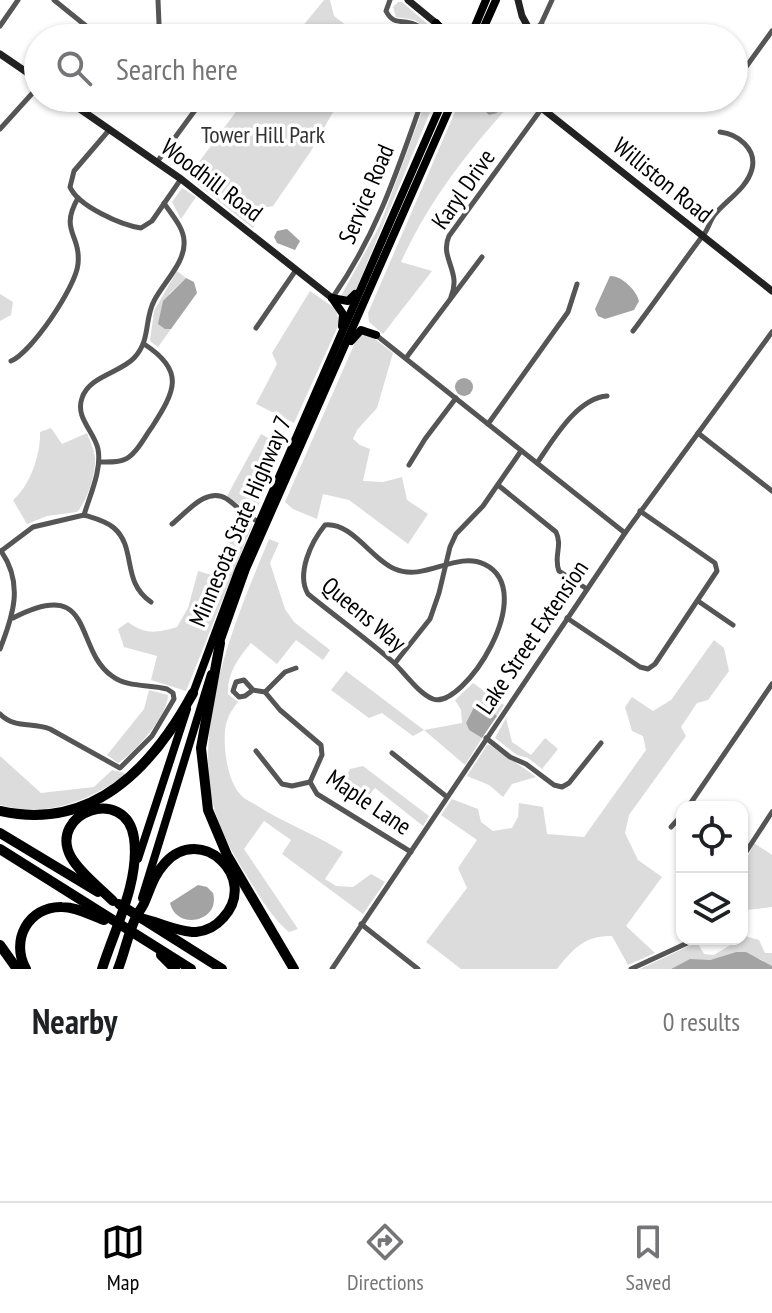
<!DOCTYPE html>
<style>
body{margin:0;font-family:"PT Sans Narrow",sans-serif;background:#f2f2f2;color:#202124}
.controls{position:absolute;right:24px;bottom:24px;display:grid;overflow:hidden;border-radius:16px;box-shadow:0 2px 6px #0004}
.controls button{width:72px;height:72px;display:grid;place-items:center;padding:0;border:0;border-bottom:2px solid #e0e0e0;background:#fff;color:#202124;font:40px sans-serif}
.list{margin:0;padding:0;list-style:none}
h2{display:flex;justify-content:space-between;align-items:center;height:104px;margin:0;padding:0 32px;font-size:34px}
h2 small{font-size:26px;font-weight:400;color:#757577}
.icon{flex:none;width:44px;height:44px;fill:none;stroke:currentColor;stroke-width:2;stroke-linecap:round;stroke-linejoin:round}
.map{position:relative;flex:none;width:772px;height:969px;overflow:hidden}
.search{position:absolute;background:#fff;box-shadow:0 2px 6px #0004;left:24px;right:24px;top:24px;height:88px;display:flex;align-items:center;gap:20px;box-sizing:border-box;padding:0 28px;border-radius:44px;color:#757577;font-size:30px}
.sheet{height:232px;background:#fff}
nav{display:flex;justify-content:space-around;align-items:center;box-sizing:border-box;height:112px;border-top:2px solid #e0e0e0;background:#fff;font-size:22px;color:#757577}
nav a{display:grid;justify-items:center;gap:4px}
nav .on{color:#000}
.map>svg:first-child{display:block}
.green{fill:#dcdcdc}
.water{fill:#a3a3a3}
.lines{fill:none;stroke-linecap:round;stroke-linejoin:round}
.street{stroke:#555;stroke-width:5}
.secondary{stroke:#222;stroke-width:7}
.primary{stroke:#000;stroke-width:8}
.highway{stroke:#000;stroke-width:10}
.labels{text-anchor:middle;dominant-baseline:central;stroke-width:7;stroke-linejoin:round;paint-order:stroke}
.park-label{font-size:24px;fill:#333;stroke:#fff}
.street-label{font-size:24px;fill:#000;stroke:#fff}
</style>
<div class="map">
<svg width="772" height="969" viewBox="0 0 772 969">
<rect width="100%" height="100%" fill="#fff"/>
<!-- green -->
<g class="green">
<polygon points="324,0 330,0 334,16 356,33 371,38 293,38"/>
<polygon points="398,2 402,2 444,38 438,38 415,20 396,17 393,7"/>
<polygon points="246,98 341,98 311,151 273,206 264,208 253,228 188,177"/>
<polygon points="427,98 436,98 355,292 346,298 341,296 380,225"/>
<path d="M461,98H472L477,104L497,113L503,98H516C468,151 431,197 401,262L432,271L383,334L369,322L368,313Z"/>
<polygon points="182,188 196,197 181,219 172,202"/>
<polygon points="177,271 186,278 169,294 168,329 171,329 158,347 150,341 154,311"/>
<polygon points="310,291 336,309 339,324 294,423 256,404 277,364 272,353"/>
<polygon points="0,294 13,302 11,315 0,321"/>
<polygon points="362,334 368,334 393,353 377,408 357,430 353,439 360,445 370,449 363,481 383,482 402,477 407,500 428,514 408,544 349,500 323,494 317,519 293,509 285,502 357,338"/>
<path d="M51,428L62,444L87,433C90,441 94,449 95,458C96,473 87,502 77,512L47,516L27,524L13,500C30,486 41,454 40,432Z"/>
<polygon points="261,434 284,447 257,509 251,513 227,496"/>
<path d="M240,517L251,523L252,526L186,691L151,680L157,656L124,647L118,629L128,622C146,635 156,633 177,627L188,608L198,571L215,576Z"/>
<path d="M269,539L279,543L270,563L285,609L294,622L330,650L323,660L296,640L277,664L251,643C238,658 227,674 228,694L238,702C225,718 224,728 225,748C226,762 230,783 240,794C244,799 251,802 256,805C284,823 315,834 343,852L325,879L336,886L353,887L371,874L385,882L363,914L282,854L291,840L264,821L244,849L298,929L289,932C270,916 259,895 245,873C229,848 214,819 210,789C199,704 237,616 269,539Z"/>
<path d="M714,640L724,648L729,671L708,700L697,703L681,727L686,736L629,815L625,833L638,860L662,877L626,926L655,953L628,965L612,936C585,935 573,949 557,969H461L426,942L467,888L458,868L477,840L441,815L452,799L478,809L481,822L493,831L512,828L518,817L519,803L543,807L547,834L584,837L646,750L643,736L632,731L625,707L632,697L653,711L671,700Z"/>
<polygon points="346,671 424,730 462,723 461,710 455,700 473,683 504,705 497,716 485,703 475,705 466,723 469,730 482,738 465,765 424,730 413,736 382,713 369,718 331,690"/>
<path d="M149,690L168,695C168,715 135,753 118,763L107,755L144,709Z"/>
<polygon points="506,718 512,742 531,755 545,738 558,749 542,769 528,758 517,755 495,738"/>
<path d="M487,745H490C505,757 521,765 536,777L512,784L503,797L489,785L467,776Z"/>
<path d="M0,756L41,793L94,787L112,770L125,773L124,776C86,802 46,818 0,805Z"/>
<polygon points="363,766 429,816 423,826 375,788 368,796 359,793 345,781 350,769"/>
<polygon points="754,843 772,855 772,907 747,910 743,867"/>
<polygon points="745,936 759,940 765,953 772,953 772,966 760,959 736,952 710,960 690,960 671,969 640,969 697,942 704,954 714,955"/>
</g>
<!-- water -->
<g class="water">
<polygon points="472,98 503,98 497,113 489,115"/>
<polygon points="287,229 300,241 295,250 277,243 274,237 277,231"/>
<path d="M610,276C622,276 636,290 639,301L634,310L605,319L598,316L595,309Z"/>
<polygon points="186,278 194,282 197,293 171,329 165,329 158,324 163,301"/>
<circle cx="464" cy="387" r="9"/>
<polygon points="482,702 497,716 482,738 469,730 466,723 475,705"/>
<path d="M198,885L207,887L213,893C221,922 176,931 170,903Z"/>
<polygon points="736,952 746,952 772,966 772,969 671,969 690,959 710,960"/>
</g>
<g class="lines">
<!-- street -->
<g class="street">
<polyline points="54,0 101,38"/>
<path d="M390,0L386,11C394,27 403,18 416,25C423,28 429,34 434,38"/>
<polyline points="541,24 555,38"/>
<polyline points="0,26 18,0"/>
<polyline points="532,32 541,24 552,0"/>
<polyline points="75,38 84,27"/>
<polyline points="153,38 159,24 158,0"/>
<polyline points="738,78 772,31"/>
<polyline points="0,129 38,87"/>
<path d="M110,129L74,171L70,187C78,206 121,225 141,228L152,221L181,179"/>
<polyline points="157,162 204,98"/>
<path d="M333,297C378,232 397,171 423,98"/>
<path d="M451,297C462,271 439,258 449,236L542,108"/>
<polyline points="256,328 296,270"/>
<path d="M633,331C657,299 680,266 704,234C709,228 710,219 716,213C728,199 747,188 752,169C757,149 738,134 720,132"/>
<polyline points="376,335 625,533"/>
<polyline points="406,358 482,257"/>
<path d="M11,361C31,353 76,287 78,264C81,234 59,231 78,198"/>
<polyline points="488,424 568,312 577,284"/>
<polyline points="698,433 772,491"/>
<path d="M99,462C109,462 121,463 129,457C139,450 145,436 152,427C175,391 186,371 144,344"/>
<path d="M537,463C553,440 577,398 607,396"/>
<polyline points="409,465 425,439 456,398"/>
<path d="M498,485L556,532C563,546 553,557 559,571L587,589"/>
<path d="M84,515C94,518 106,521 114,528C137,548 121,582 151,602"/>
<path d="M172,524C187,512 207,486 227,499C238,507 246,516 259,522"/>
<path d="M325,525C352,522 372,560 395,569C424,582 456,551 484,564C541,591 463,710 433,699C418,693 405,673 393,662C366,638 336,617 308,594C296,574 311,542 325,525Z"/>
<path d="M1,551L33,527L84,515C90,495 102,470 98,449C94,431 75,418 82,398C89,376 120,373 134,358C151,340 144,320 154,301C163,283 186,262 184,241C184,228 171,214 164,203"/>
<polyline points="698,601 733,625"/>
<polyline points="567,618 640,667 648,669 655,664 717,571 715,563 640,511"/>
<path d="M0,649C13,616 24,584 1,551"/>
<polyline points="395,663 430,619 439,593 450,547 456,534 483,506 521,451"/>
<polyline points="253,690 245,696 239,697 233,691 236,682 244,680 253,690 265,692 280,710 321,745 322,755 310,782"/>
<polyline points="265,692 285,672 296,668"/>
<path d="M0,714C15,729 32,722 50,729L120,768L152,736L174,699L173,693L167,689C149,684 128,688 112,676C73,649 96,575 13,618"/>
<polyline points="486,738 510,757 526,764 554,785 562,787 569,783 601,743"/>
<polyline points="256,751 282,784 292,786 310,782"/>
<polyline points="392,753 447,797"/>
<polyline points="310,782 317,794 411,852"/>
<polyline points="688,807 772,684"/>
<polyline points="671,827 682,815"/>
<polyline points="742,858 772,812"/>
<polyline points="361,924 418,969"/>
<polyline points="332,969 625,533 772,332"/>
<polyline points="631,969 696,939"/>
</g>
<!-- secondary -->
<g class="secondary">
<polyline points="408,0 454,38"/>
<polyline points="518,0 522,16 534,38"/>
<polyline points="0,54 38,80"/>
<polyline points="64,98 181,179 332,298"/>
<polyline points="529,98 772,291"/>
<polyline points="542,108 551,98"/>
</g>
<!-- primary -->
<g class="primary">
<polyline points="436,23 448,38"/>
<polyline points="470,38 486,0"/>
<polyline points="479,38 496,0"/>
<polyline points="332,298 348,301 355,294"/>
<polyline points="332,298 343,314 342,326"/>
<polyline points="351,341 361,330 376,335"/>
<polyline points="219,645 246,569 454,98"/>
<polyline points="192,696 239,569 444,98"/>
<polyline points="138,859 187,709"/>
<polyline points="142,898 211,674"/>
</g>
<!-- highway -->
<g class="highway">
<polyline points="220,643 201,748 208,810 227,855 294,969"/>
<path d="M0,811C93,832 153,767 193,693"/>
<polyline points="0,833 98,892"/>
<polyline points="0,849 191,969"/>
<polyline points="119,904 222,969"/>
<polyline points="0,945 17,969"/>
<polyline points="161,955 175,969"/>
<path d="M26,969C10,941 28,906 62,907C77,907 90,915 104,920"/>
<path d="M102,969C115,928 140,881 134,838C126,784 47,813 71,857C80,873 100,888 113,901"/>
<path d="M118,969C125,952 128,933 136,917C139,911 143,907 145,901C151,887 154,875 165,863C201,823 260,878 223,918C216,926 207,931 196,932C181,933 158,922 143,919"/>
</g>
</g>
<g class="labels">
<!-- park labels -->
<g class="park-label">
<text x="263" y="134">Tower Hill Park</text>
</g>
<!-- street labels -->
<g class="street-label">
<text transform="translate(212 180) rotate(37)">Woodhill Road</text>
<text transform="translate(663 180) rotate(39)">Williston Road</text>
<text transform="translate(463 189) rotate(-55)">Karyl Drive</text>
<text transform="translate(366 194) rotate(-67)">Service Road</text>
<text transform="translate(240 521) rotate(-67)">Minnesota State Highway 7</text>
<text transform="translate(364 614) rotate(40)">Queens Way</text>
<text transform="translate(532 637) rotate(-56)">Lake Street Extension</text>
<text transform="translate(369 802) rotate(34)">Maple Lane</text>
</g>
</g>
</svg>
<div class="controls">
<button><svg class="icon" aria-label="locate" viewBox="0 0 24 24"><circle cx="12" cy="12" r="6"/><path d="M12 2v4M12 18v4M2 12h4M18 12h4"/></svg></button>
<button><svg class="icon" aria-label="layers" viewBox="0 0 24 24"><path d="M12 4l9 5-9 5-9-5zM3 14l9 5 9-5"/></svg></button>
</div>
<div class="search"><svg class="icon" aria-label="search" viewBox="0 0 24 24"><circle cx="10" cy="10" r="6"/><path d="M15 15l6 6"/></svg>Search here</div>
</div>
<section class="sheet">
<h2>Nearby<small>0 results</small></h2>
<ul class="list">
</ul>
</section>
<nav>
<a class="on"><svg class="icon" aria-label="map" viewBox="0 0 24 24"><path d="M3 6l6-2 6 2 6-2v14l-6 2-6-2-6 2zM9 4v14M15 6v14"/></svg>Map</a>
<a><svg class="icon" aria-label="directions" viewBox="0 0 24 24"><path d="M12 3l9 9-9 9-9-9zM9 14v-3h6M13 9l2 2-2 2"/></svg>Directions</a>
<a><svg class="icon" aria-label="saved" viewBox="0 0 24 24"><path d="M7 4h10v16l-5-4-5 4z"/></svg>Saved</a>
</nav>
